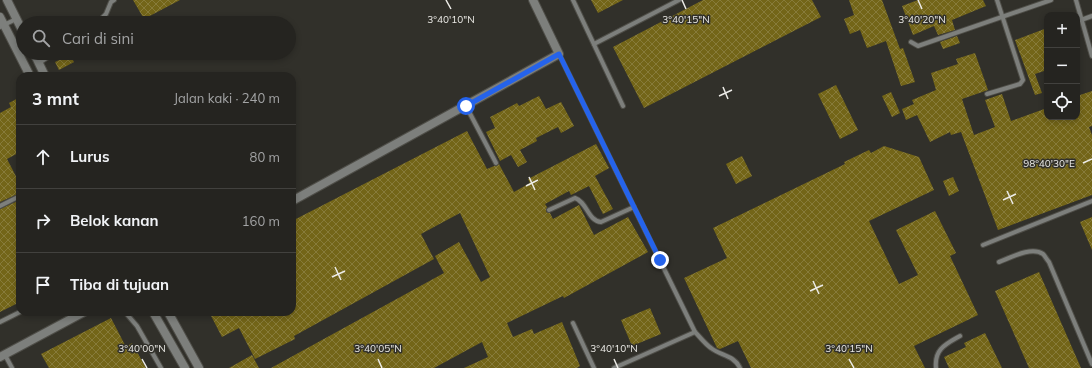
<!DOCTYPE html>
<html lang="id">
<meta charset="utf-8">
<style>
body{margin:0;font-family:Mulish,sans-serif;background:#2d2c29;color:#f1f3f6}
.controls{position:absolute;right:12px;top:12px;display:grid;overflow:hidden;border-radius:8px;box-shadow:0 2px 6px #0003}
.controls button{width:36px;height:36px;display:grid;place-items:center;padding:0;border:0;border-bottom:1px solid #42413e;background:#252420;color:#f1f3f6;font:20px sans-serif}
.stop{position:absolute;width:12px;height:12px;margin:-9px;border:3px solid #2563eb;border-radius:50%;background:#fff}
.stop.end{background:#2563eb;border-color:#fff;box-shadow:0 1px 4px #0008}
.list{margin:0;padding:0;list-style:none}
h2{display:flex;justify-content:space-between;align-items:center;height:52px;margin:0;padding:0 16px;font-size:17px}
h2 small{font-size:13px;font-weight:400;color:#a3a4a5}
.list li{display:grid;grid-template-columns:26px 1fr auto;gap:12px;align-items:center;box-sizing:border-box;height:64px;padding:0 16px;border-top:1px solid #42413e}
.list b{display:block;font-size:15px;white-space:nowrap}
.list em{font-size:13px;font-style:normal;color:#a3a4a5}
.icon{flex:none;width:22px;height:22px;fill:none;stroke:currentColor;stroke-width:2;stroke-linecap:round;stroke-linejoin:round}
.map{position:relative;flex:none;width:1092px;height:368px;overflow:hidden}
.search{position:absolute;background:#252420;box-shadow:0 2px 6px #0003;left:16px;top:16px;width:280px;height:44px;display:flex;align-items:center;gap:10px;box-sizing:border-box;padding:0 14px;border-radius:22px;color:#a3a4a5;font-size:15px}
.panel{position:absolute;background:#252420;box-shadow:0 2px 6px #0003;left:16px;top:72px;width:280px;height:244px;border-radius:12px}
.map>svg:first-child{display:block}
.building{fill:url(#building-cross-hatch)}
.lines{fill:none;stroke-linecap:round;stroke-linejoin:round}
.lane-casing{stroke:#4f4e48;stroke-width:6}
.street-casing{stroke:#4f4e48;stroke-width:10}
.lane{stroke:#7d7f7c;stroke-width:4}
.street{stroke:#7d7f7c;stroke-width:8}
.route{stroke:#2563eb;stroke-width:5}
.ticks{fill:none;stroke:#ecebe7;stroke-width:1.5}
.ticks-label{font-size:10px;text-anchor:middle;fill:#ecebe7;stroke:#31302a;stroke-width:3;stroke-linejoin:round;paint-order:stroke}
</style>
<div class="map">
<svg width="1092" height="368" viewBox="0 0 1092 368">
<defs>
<pattern id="building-cross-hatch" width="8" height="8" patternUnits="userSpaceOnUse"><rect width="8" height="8" fill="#736518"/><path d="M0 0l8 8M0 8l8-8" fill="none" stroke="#877b3a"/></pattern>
</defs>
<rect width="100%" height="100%" fill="#31302a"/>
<!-- building -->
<g class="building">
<polygon points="133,0 180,0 144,19"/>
<polygon points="591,0 623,0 598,13"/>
<polygon points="703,0 812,0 821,17 644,108 613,47"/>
<polygon points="849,0 882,0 900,49 903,48 915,82 901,86 886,41 867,48 860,30 850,34 844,19 854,15"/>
<polygon points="918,0 983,0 986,6 952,20 955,30 938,35 934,26 913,35 902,6"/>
<polygon points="1047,28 1047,70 1035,74 1042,93 1035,95 1015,40"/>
<polygon points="957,36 960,43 943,49 940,42"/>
<polygon points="975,53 988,90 962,99 974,135 995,127 985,100 1002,94 1011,121 1047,108 1047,117 1077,117 1077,96 1092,91 1092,126 1089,127 1092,135 1092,195 998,230 961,132 951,135 950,132 930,142 917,115 906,120 902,109 914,104 912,100 936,90 931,73 958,64 956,59"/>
<polygon points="70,55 74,62 59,70 55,62"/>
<polygon points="836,85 858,130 840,139 818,94"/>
<polygon points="891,92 900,113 892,117 882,96"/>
<polygon points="539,96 546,109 561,102 574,126 561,133 558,127 536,138 537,141 520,150 527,162 518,167 511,155 500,161 486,132 495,128 490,117 517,103 519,106"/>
<polygon points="20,97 20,152 7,159 20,184 20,193 0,202 0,113 11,107 9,103"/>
<polygon points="467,131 487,169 499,164 514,192 530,183 528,179 596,144 609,168 595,176 613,209 603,214 589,186 571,195 569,191 545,204 547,207 546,212 550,213 553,219 579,205 594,235 628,217 648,252 564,298 563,296 507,323 513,337 532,329 534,334 562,322 580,366 577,368 464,368 488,357 482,342 434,368 271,368 444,273 435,256 459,242 481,282 490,277 460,213 421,234 434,259 294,336 295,339 255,359 239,328 222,337 209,312 292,312 292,221"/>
<polygon points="884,146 919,157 934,190 869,221 899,284 918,275 896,230 935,211 956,253 950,256 978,315 914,346 925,368 751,368 738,341 720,349 717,348 684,278 727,258 713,228 845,164 844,162 869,150 871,153"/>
<polygon points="742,156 752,176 736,184 726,164"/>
<polygon points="953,177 959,191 949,196 943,181"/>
<polygon points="20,200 20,302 0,312 0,209"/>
<polygon points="1092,217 1092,250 1080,222"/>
<polygon points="1039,272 1081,368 1029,368 995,291"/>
<polygon points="650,308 661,334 632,346 621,320"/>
<polygon points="111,318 126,347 132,343 146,368 49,368 41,354"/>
<polygon points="985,333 1002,368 949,368 944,357 966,347 964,343"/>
<polygon points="252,355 259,368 229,368"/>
</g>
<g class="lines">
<!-- lane casing -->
<g class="lane-casing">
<g id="lane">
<polyline points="573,0 623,106"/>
<polyline points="1076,0 1092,56"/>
<polyline points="1081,20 1092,16"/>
<polyline points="97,23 106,14 111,2 114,0"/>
<polyline points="0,27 16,19"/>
<polyline points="911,42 918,46 1051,0"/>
<polyline points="594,44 679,0"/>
<path d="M559,54L695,332C700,337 705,344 711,348C721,356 734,355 740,368"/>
<polyline points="39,63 54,53"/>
<polyline points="987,94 1020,84 1023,80 997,0"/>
<polyline points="466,106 496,163"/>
<polyline points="0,206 20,196"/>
<path d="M549,210L575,198C587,202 588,221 601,222L634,207"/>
<polyline points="983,245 1092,201"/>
<path d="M999,262C1010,258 1031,246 1043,254C1045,256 1047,260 1049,262L1092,364"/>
<polyline points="125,312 137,326 161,368"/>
<polyline points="0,322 20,312"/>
<polyline points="573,323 594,368"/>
<polyline points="5,355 12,368"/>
<polyline points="614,368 695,332"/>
<path d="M936,368C934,349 946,344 960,336"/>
</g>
</g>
<!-- street casing -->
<g class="street-casing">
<g id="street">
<polyline points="7,0 23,32"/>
<polyline points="0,17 30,76"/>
<polyline points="34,53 45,76"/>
<polyline points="292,201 559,54 533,0"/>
<polyline points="153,312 185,368"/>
<polyline points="168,312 199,368"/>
<polyline points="0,357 84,312"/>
</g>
</g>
<!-- lane -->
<use href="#lane" class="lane"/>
<!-- street -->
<use href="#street" class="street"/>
</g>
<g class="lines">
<!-- route -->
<polyline class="route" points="466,106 559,54 660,260"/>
</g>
<!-- ticks -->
<path class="ticks" d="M446,0L451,9M682,0L686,9M918,0L922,9M723,87L728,99M719,96L732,90M1083,163L1092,159M529,177L535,190M526,186L538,180M1007,191L1013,204M1003,200L1016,194M335,267L341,280M332,277L345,271M813,281L819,294M810,291L823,285M142,359L147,368M378,359L382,368M614,359L618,368M849,359L854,368"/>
<g class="ticks-label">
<text x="451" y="23">3°40'10"N</text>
<text x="686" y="23">3°40'15"N</text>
<text x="922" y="23">3°40'20"N</text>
<text x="1049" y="167">98°40'30"E</text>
<text x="142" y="352">3°40'00"N</text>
<text x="378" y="352">3°40'05"N</text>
<text x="614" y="352">3°40'10"N</text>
<text x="849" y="352">3°40'15"N</text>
</g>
</svg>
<div class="controls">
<button>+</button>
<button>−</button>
<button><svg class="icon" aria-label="locate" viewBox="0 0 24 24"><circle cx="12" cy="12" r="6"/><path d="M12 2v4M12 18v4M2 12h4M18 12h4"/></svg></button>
</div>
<div class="stop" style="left:466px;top:106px"></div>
<div class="stop end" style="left:660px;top:260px"></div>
<div class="search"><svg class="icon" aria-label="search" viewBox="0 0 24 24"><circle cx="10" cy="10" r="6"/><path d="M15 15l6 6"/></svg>Cari di sini</div>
<section class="panel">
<h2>3 mnt<small>Jalan kaki · 240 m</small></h2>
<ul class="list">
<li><svg class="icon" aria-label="ahead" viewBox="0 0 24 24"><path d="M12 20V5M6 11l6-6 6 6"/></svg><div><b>Lurus</b></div><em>80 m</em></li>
<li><svg class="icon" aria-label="right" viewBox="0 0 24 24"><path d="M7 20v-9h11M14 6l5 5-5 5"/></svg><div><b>Belok kanan</b></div><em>160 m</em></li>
<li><svg class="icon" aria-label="arrive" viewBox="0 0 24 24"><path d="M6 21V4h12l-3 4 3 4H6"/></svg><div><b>Tiba di tujuan</b></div></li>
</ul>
</section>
</div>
